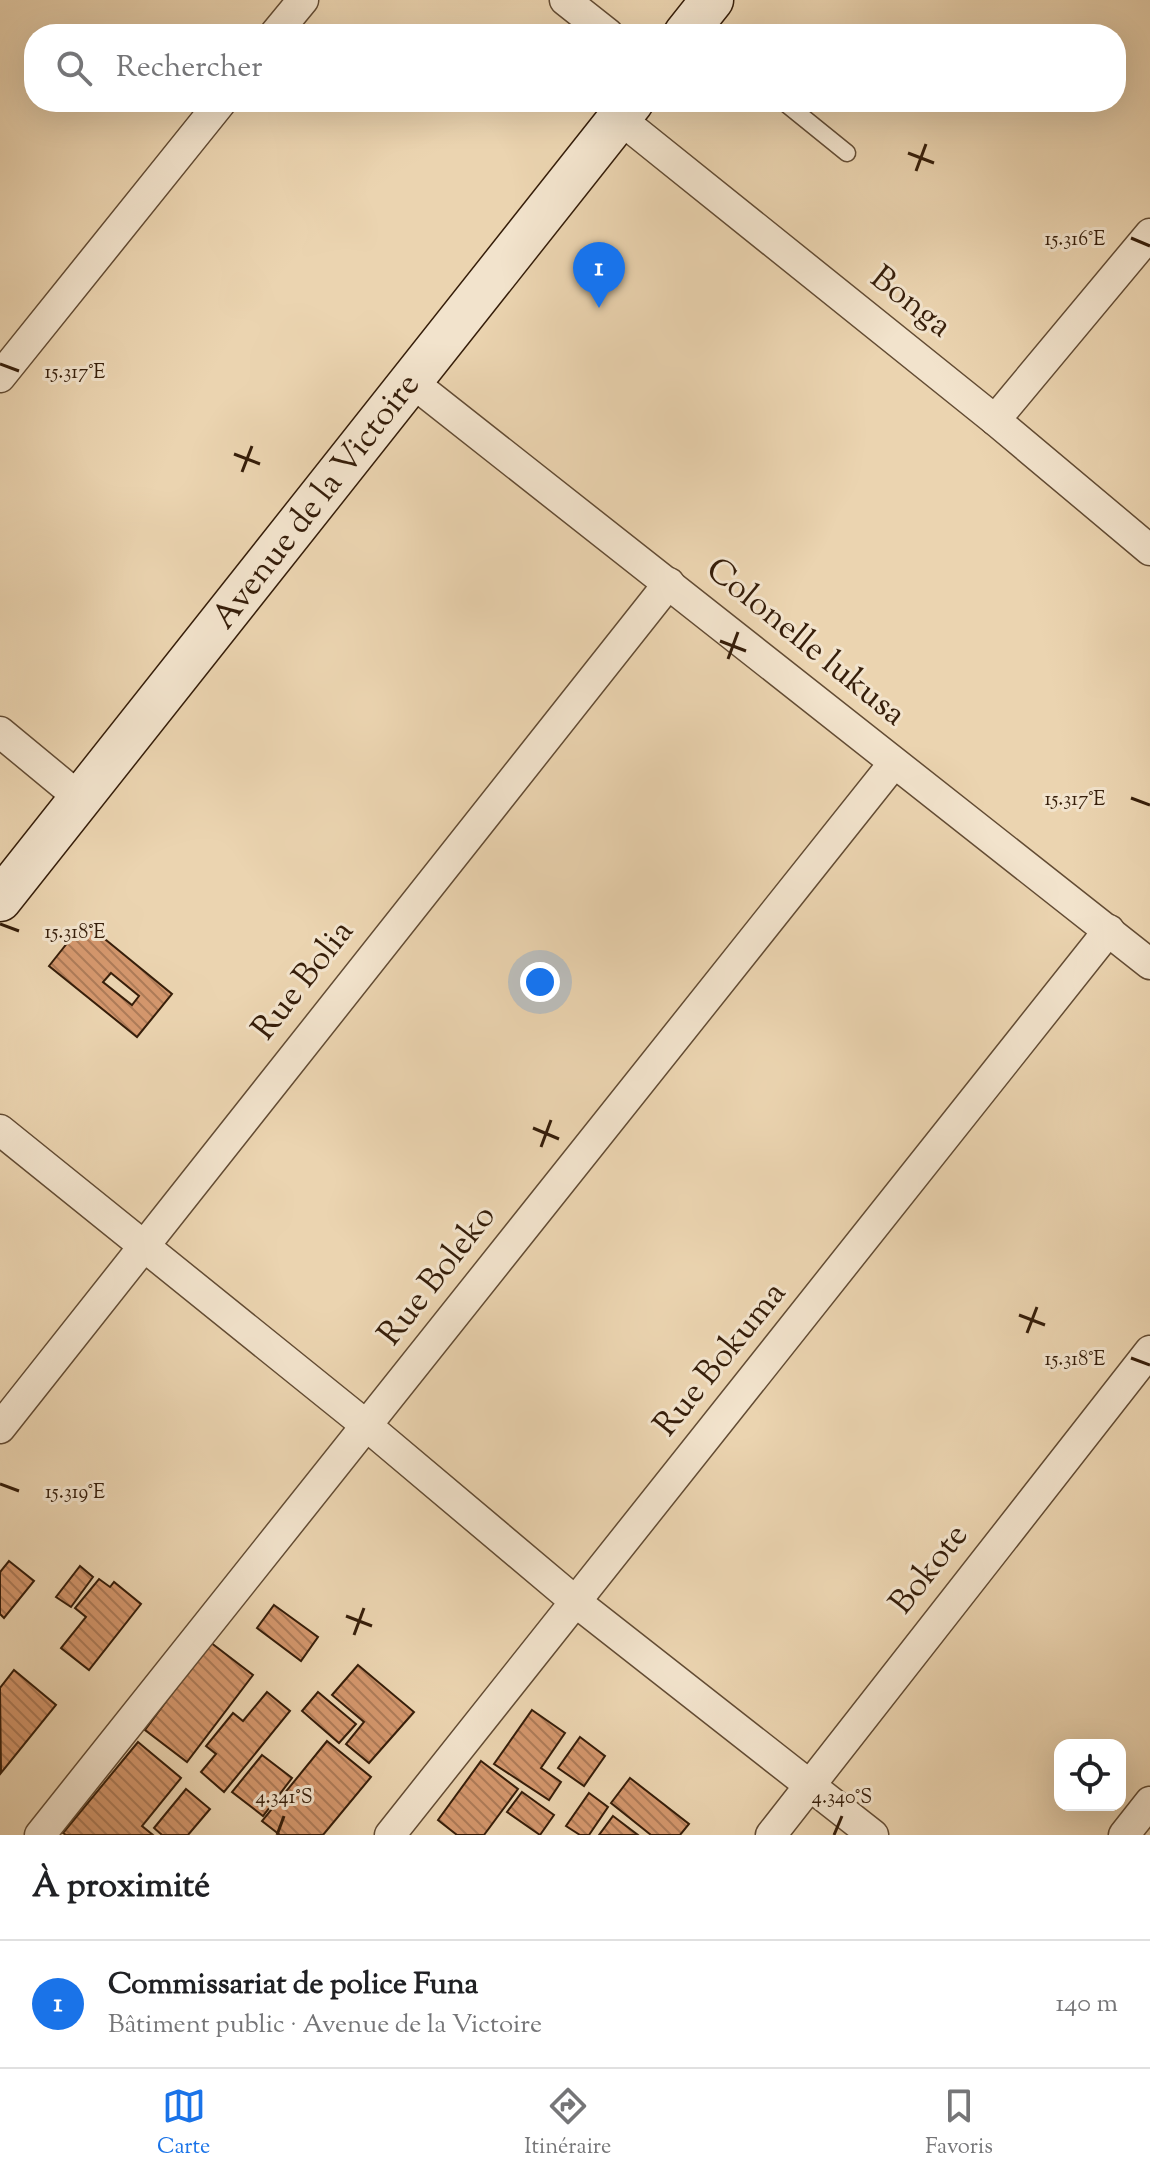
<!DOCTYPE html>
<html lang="fr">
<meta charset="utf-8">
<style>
body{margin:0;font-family:"Sorts Mill Goudy",serif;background:#f2f2f2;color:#202124}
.controls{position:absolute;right:24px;bottom:24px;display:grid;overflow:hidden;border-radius:16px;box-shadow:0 8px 32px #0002}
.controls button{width:72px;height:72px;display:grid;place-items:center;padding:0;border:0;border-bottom:2px solid #e0e0e0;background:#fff;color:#202124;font:40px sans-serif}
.you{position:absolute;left:540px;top:982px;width:28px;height:28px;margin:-20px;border:6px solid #fff;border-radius:50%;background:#1a73e8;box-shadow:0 0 0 12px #1a73e833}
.badge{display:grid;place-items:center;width:52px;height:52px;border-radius:50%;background:#1a73e8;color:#fff;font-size:26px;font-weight:700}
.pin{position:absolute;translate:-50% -66px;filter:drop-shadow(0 2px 4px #0008)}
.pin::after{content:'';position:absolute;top:42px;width:28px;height:24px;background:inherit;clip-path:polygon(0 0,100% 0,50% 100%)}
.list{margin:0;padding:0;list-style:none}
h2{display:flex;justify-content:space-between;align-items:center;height:104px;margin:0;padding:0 32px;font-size:34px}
h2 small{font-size:26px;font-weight:400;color:#757577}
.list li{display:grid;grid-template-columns:52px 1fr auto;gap:24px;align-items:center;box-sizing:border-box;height:128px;padding:0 32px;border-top:2px solid #e0e0e0}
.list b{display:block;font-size:30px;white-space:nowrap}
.list p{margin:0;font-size:26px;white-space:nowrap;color:#757577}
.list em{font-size:26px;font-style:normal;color:#757577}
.icon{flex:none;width:44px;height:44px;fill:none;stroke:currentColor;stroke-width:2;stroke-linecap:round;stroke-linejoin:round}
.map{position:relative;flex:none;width:1150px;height:1835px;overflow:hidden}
.search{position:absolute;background:#fff;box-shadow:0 8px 32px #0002;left:24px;right:24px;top:24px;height:88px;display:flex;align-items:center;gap:20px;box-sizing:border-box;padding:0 28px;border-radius:32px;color:#757577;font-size:30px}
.sheet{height:232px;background:#fff}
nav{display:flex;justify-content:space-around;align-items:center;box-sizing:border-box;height:112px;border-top:2px solid #e0e0e0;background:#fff;font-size:22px;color:#757577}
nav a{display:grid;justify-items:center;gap:4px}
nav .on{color:#1a73e8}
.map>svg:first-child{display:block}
.building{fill:url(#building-back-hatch);stroke:#361e0a;stroke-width:2;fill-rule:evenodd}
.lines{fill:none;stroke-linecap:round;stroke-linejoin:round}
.lane-casing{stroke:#634c34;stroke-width:19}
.street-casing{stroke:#634c34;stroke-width:33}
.secondary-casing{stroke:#361e0a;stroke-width:45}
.lane{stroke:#f2e3cc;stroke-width:16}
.street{stroke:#f2e3cc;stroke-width:30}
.secondary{stroke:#f2e3cc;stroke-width:42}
.ticks{fill:none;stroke:#361e0a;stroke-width:3}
.labels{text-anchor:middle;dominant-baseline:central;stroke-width:6;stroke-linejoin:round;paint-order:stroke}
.street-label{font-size:34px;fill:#361e0a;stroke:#f2e3cc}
.ticks-label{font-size:20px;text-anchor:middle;fill:#361e0a;stroke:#f2e3cc;stroke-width:6;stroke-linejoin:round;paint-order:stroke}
</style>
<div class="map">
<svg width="1150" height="1835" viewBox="0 0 1150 1835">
<defs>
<pattern id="building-back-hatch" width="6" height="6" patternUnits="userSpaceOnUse" patternTransform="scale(2)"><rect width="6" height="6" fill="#d4976d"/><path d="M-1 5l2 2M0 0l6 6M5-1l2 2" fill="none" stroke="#ad7b58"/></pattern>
</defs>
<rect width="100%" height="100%" fill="#ebd4b0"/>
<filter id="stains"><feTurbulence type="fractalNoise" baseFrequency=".0025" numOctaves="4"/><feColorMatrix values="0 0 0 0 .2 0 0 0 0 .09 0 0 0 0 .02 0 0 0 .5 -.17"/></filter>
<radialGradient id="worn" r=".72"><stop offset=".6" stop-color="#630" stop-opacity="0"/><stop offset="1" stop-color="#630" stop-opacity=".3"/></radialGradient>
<!-- building -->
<g class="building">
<path d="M84,922L172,994L137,1037L49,966ZM111,973L139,996L132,1005L103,982Z"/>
<polygon points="9,1561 34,1581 4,1618 0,1614 0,1572"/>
<polygon points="80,1566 93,1577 71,1607 56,1597"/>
<polygon points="99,1579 110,1587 114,1582 141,1604 89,1670 61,1648 86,1617 75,1608"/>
<polygon points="274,1605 318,1637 301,1661 257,1628"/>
<polygon points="210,1642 253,1675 187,1762 145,1730"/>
<polygon points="358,1665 414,1712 369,1763 346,1744 364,1722 332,1695"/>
<polygon points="14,1670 56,1705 1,1773 0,1688"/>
<polygon points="267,1692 290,1711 224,1792 201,1772 216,1754 206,1746 233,1713 243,1721"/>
<polygon points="318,1692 356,1724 339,1743 302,1711"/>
<polygon points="532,1710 565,1733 541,1768 561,1782 549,1800 494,1764"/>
<polygon points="580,1737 605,1756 584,1786 558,1768"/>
<polygon points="327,1741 371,1777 323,1835 280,1835 262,1821"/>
<polygon points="138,1742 181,1778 142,1826 153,1835 66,1835 63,1833"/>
<polygon points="262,1755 292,1778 263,1816 232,1792"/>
<polygon points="481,1761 518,1789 484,1835 457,1835 438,1820"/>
<polygon points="630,1778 689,1824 680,1835 651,1835 611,1803"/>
<polygon points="186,1789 210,1809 188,1835 162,1835 154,1828"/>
<polygon points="522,1792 554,1815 540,1835 507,1812"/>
<polygon points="589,1793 608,1807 589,1835 580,1835 566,1826"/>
<polygon points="613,1816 638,1835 599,1835"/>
</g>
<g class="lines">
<!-- lane casing -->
<g class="lane-casing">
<polyline id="lane" points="784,102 847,153"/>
</g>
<!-- street casing -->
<g class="street-casing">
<g id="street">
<polyline points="565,0 608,34"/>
<polyline points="275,34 303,0"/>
<polyline points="619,118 995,420 1150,550"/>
<polyline points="0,377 221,102"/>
<polyline points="412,382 1150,964"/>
<polyline points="995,420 1150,234"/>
<polyline points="0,732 81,799"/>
<polyline points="0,1130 367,1426 576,1602 873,1835"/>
<polyline points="0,1428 669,583"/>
<polyline points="40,1835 894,763"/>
<polyline points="390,1835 1109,930"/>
<polyline points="771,1835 1150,1351"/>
<polyline points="1124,1835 1150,1802"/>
</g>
</g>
<!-- secondary casing -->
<g class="secondary-casing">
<g id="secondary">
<polyline points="685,34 712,0"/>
<polyline points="0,900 632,102"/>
</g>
</g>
<!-- lane -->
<use href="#lane" class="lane"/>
<!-- street -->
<use href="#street" class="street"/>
<!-- secondary -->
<use href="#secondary" class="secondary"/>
</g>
<!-- ticks -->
<path class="ticks" d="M908,153L934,163M916,171L926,144M1131,238L1150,246M0,364L19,371M234,454L260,464M242,472L252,446M720,641L746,651M728,659L738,632M1131,798L1150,805M0,924L19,931M533,1128L559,1139M541,1147L551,1120M1019,1315L1045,1325M1027,1333L1037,1307M1131,1358L1150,1365M0,1484L19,1491M346,1616L372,1626M354,1635L364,1608M277,1835L284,1816M834,1835L842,1816"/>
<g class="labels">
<!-- street labels -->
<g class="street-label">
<text transform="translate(910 303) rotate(38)">Bonga</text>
<text transform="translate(317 502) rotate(-52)">Avenue de la Victoire</text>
<text transform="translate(805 643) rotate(39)">Colonelle lukusa</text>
<text transform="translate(304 981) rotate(-52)">Rue Bolia</text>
<text transform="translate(438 1276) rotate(-52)">Rue Boleko</text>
<text transform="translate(721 1360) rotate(-51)">Rue Bokuma</text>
<text transform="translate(930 1570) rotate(-52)">Bokote</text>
</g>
</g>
<g class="ticks-label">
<text x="1075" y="245">15.316°E</text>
<text x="75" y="378">15.317°E</text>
<text x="1075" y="805">15.317°E</text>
<text x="75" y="938">15.318°E</text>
<text x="1075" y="1365">15.318°E</text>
<text x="75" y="1498">15.319°E</text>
<text x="284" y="1803">4.341°S</text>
<text x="842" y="1803">4.340°S</text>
</g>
<rect width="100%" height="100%" filter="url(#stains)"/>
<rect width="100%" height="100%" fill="url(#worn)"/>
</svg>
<div class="controls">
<button><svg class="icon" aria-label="locate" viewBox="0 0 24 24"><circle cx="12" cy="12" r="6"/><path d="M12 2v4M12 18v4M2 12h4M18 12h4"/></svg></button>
</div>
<div class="you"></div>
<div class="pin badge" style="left:599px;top:308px">1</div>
<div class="search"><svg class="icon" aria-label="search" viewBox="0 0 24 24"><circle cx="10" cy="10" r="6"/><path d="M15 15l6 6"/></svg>Rechercher</div>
</div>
<section class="sheet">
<h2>À proximité<small></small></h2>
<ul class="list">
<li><span class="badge">1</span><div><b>Commissariat de police Funa</b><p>Bâtiment public · Avenue de la Victoire</p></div><em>140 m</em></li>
</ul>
</section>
<nav>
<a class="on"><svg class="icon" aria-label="map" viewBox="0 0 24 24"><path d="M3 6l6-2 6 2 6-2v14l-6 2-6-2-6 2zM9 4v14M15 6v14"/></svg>Carte</a>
<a><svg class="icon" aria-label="directions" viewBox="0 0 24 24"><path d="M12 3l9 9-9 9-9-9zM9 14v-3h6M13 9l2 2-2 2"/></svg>Itinéraire</a>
<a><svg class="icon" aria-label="saved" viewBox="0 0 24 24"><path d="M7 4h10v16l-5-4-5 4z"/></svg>Favoris</a>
</nav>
